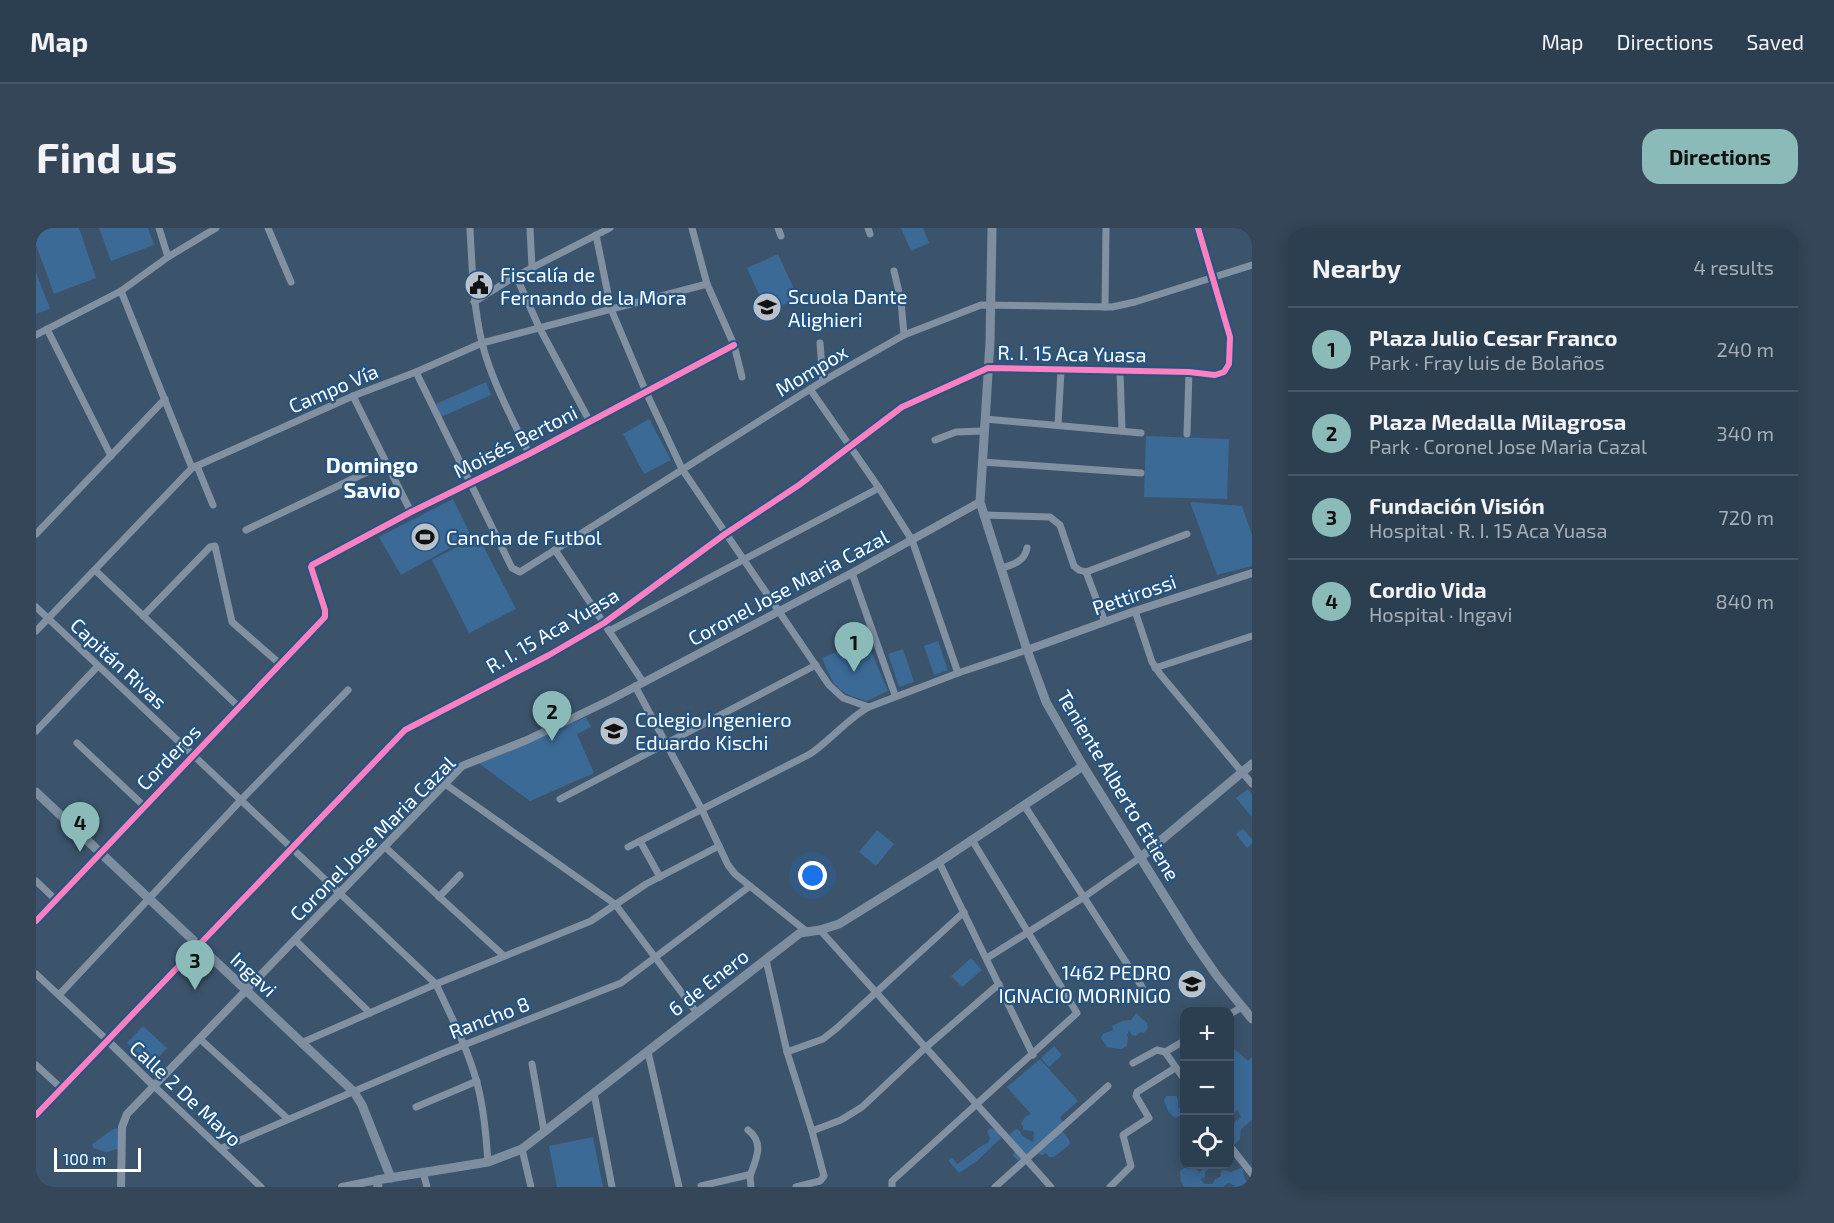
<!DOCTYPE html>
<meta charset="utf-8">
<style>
body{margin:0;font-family:"Exo 2",sans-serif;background:#344658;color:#f1f3f6}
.controls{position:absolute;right:18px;bottom:18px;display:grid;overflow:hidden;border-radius:12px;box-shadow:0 3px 15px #0003}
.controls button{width:54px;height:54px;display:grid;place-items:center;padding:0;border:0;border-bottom:2px solid #485868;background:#2c3f51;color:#f1f3f6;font:30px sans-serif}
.scale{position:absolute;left:18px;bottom:15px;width:87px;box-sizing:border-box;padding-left:6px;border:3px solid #fff;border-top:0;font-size:16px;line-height:21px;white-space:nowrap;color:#fff;-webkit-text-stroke:4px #265481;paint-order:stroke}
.you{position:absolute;left:777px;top:648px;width:21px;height:21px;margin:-15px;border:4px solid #fff;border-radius:50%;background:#1a73e8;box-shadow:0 0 0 9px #1a73e833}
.badge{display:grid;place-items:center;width:39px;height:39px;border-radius:50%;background:#8bbbb9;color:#111;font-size:20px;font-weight:700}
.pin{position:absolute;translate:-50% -50px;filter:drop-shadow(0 2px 3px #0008)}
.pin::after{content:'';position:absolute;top:32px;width:21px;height:18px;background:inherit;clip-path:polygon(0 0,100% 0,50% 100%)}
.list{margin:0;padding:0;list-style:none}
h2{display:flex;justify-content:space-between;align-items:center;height:78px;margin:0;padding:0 24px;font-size:26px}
h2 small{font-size:20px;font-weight:400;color:#a6afb7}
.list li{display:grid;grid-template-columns:39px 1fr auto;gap:18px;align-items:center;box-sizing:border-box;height:84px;padding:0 24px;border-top:2px solid #485868}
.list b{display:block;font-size:22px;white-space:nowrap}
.list p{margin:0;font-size:20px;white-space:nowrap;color:#a6afb7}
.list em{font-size:20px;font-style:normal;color:#a6afb7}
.icon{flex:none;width:33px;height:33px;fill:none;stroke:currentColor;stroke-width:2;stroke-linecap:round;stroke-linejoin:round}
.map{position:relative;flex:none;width:1216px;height:959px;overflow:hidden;border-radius:18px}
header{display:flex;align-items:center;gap:36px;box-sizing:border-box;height:84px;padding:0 30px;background:#2c3f51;border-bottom:2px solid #485868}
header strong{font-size:28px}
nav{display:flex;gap:33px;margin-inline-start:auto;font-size:21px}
.intro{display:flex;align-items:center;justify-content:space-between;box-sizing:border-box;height:144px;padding:0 36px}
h1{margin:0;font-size:42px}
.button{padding:15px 27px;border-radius:18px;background:#8bbbb9;color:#111;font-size:21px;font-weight:700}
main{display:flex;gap:36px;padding:0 36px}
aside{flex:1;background:#2c3f51;border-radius:18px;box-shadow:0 3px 15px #0003}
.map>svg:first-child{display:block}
.green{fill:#3b6a97}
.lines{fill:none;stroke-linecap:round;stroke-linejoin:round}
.minor{stroke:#8191a2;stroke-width:7}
.tertiary{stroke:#8191a2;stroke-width:8}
.secondary{stroke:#7c8e9f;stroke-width:9}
.cycleway-casing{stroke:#265481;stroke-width:10}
.cycleway{stroke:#ff80c0;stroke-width:6}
.labels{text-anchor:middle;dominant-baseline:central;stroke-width:4.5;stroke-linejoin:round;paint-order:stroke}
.poi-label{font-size:20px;fill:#fff;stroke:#265481;text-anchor:start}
.street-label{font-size:20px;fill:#fff;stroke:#265481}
.quarter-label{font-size:22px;font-weight:bold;fill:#fff;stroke:#265481}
</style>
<header>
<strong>Map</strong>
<nav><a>Map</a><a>Directions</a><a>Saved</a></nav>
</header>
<div class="intro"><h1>Find us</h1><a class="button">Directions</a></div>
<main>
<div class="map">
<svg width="1216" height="959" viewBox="0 0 1216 959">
<rect width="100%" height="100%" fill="#3b546c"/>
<!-- green -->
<g class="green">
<polygon points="0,0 43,0 60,50 18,66 0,17"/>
<polygon points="63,0 112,0 118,17 75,33"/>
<polygon points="865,0 887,0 893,15 875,23"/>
<polygon points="742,26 762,70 731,84 711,40"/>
<polygon points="0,44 14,81 0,86"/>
<polygon points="450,154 455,167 405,189 400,176"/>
<polygon points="613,191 635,232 608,246 587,206"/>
<polygon points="1110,208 1193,211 1191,271 1108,269"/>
<polygon points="417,271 435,308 365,347 343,309"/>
<polygon points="1154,274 1206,278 1216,307 1216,338 1181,347"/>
<polygon points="442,308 480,381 433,405 396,332"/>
<path d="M830,411L852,463L831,473C799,463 799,460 786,430Z"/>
<polygon points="902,413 912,442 898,447 888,418"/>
<polygon points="867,421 878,454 863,459 852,426"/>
<polygon points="550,489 555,499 541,506 558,545 494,573 441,534 536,492 537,495"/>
<polygon points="1212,561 1216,566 1216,589 1200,570"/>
<polygon points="1207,601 1216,611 1216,616 1211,620 1200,606"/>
<polygon points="841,602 858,616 840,638 823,624"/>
<polygon points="935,730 946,742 926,759 915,748"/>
<polygon points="1100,785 1111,795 1112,800 1108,805 1104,804 1100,808 1096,807 1093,803 1091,807 1092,809 1091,818 1085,821 1071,819 1065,810 1067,806 1077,802 1076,798 1086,793 1095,792"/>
<polygon points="107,798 131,820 115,837 91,815"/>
<path d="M1194,817L1212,833L1216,829V892L1205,901L1204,911L1198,917L1194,912V898L1198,897L1199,893L1205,889L1201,882L1194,889C1193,881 1196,875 1196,867L1194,866Z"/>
<polygon points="1018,818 1026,827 1013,839 1005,830"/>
<polygon points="1004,831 1042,873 1024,889 1030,899 1027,904 1033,912 1034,916 1018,929 1013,929 1010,925 1006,927 994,923 982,933 977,927 979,923 971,914 973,907 980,901 984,903 986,908 997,914 998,906 997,903 987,902 987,898 985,896 989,889 995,886 971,859"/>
<polygon points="1148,866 1148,886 1139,890 1132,883 1128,872 1130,868 1140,868 1142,872 1142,881 1146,877 1145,871"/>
<path d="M81,900L84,903L82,921L70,924L57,920L56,916C66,911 71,903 81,900Z"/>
<path d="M954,900L961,902L965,910L941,933L923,945L913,933L914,930H917L921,936C930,931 944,917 952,915L954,910L951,903Z"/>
<polygon points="557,909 567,959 521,959 513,918"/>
<polygon points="1153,937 1164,944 1170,937 1178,937 1169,944 1169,949 1165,951 1166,953 1169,956 1177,956 1179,951 1184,949 1185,943 1188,942 1195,944 1205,940 1207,941 1208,949 1214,959 1198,959 1199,957 1192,955 1187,959 1148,959 1145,954 1144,943"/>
</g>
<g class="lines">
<!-- minor -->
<g class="minor">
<polyline points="123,0 132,29"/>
<polyline points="232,0 255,54"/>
<path d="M434,0C436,38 437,77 446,115C456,154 476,190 493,226"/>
<polyline points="494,0 496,39"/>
<polyline points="656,0 671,56 698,117 706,149"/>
<polyline points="742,0 745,8"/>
<polyline points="832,0 834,6"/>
<polyline points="560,7 575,81 610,164 646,241 793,457 807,470 833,479"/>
<polyline points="858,43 865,73 868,107"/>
<polyline points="480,48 503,99 554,194"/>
<polyline points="85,63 156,240"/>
<polyline points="438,74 480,48 574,0"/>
<polyline points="1069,79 1070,0"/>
<polyline points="11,101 75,228"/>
<polyline points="0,107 85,63 132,29 180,0"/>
<polyline points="784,115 787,153"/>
<polyline points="1084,142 1086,203"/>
<polyline points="380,144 474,336 476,340 484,344 787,153 868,107 945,77 1076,79 1099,74 1216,37"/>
<polyline points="774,161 843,260 876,312 922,445"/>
<polyline points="317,168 375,284"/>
<polyline points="949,191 1105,205"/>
<polyline points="1022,197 1025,142"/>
<polyline points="1151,206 1153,144"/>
<polyline points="899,212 920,204 948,203"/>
<polyline points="946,234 1105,245"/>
<polyline points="161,238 177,277"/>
<polyline points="948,287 1014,289 1024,297 1038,338 1043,342 1050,344 1069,394"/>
<polyline points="210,302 350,235"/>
<polyline points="0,306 129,171"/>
<polyline points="519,322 607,454"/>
<path d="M965,340C977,337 989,333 991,320"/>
<polyline points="59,342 203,479"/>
<polyline points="1050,344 1151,306"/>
<polyline points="816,345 859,467"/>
<path d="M0,379L400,756C415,788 432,821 441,855C448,881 450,908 452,934"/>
<polyline points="1099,383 1116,434 1124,446 1216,556"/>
<polyline points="107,388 174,319 179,318 196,394 244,436"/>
<polyline points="0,403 156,240 317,168 380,144 446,115 671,56"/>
<polyline points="573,403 843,260"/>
<polyline points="1119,440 1216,408"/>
<polyline points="599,458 666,582 692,637 699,646 770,703"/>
<polyline points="0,503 62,438"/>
<polyline points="41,515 108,578"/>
<polyline points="409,556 579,676 661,785"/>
<polyline points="524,571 780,437"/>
<polyline points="988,577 1106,759"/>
<polyline points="604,613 624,649"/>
<polyline points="349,619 468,728"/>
<path d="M592,619L774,526C795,512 811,491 833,479L922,445L991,422"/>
<polyline points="903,634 997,827"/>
<polyline points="0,653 20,672"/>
<polyline points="403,669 424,647"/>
<polyline points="0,693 289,389 289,382 275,339 276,337 375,284 493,226 698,117"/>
<polyline points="784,702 1015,959"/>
<polyline points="259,712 334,785"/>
<polyline points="951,730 1048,669 1105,629"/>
<polyline points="730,732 751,824 776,903 788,948 784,953 760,959"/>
<polyline points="0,746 71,812 369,502 513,427 568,395 689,306 763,257 866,179 952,140 1153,144 1179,147 1188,144 1193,136 1194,109 1162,0"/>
<polyline points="23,767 205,572 312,462"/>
<polyline points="1194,786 1206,779"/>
<polyline points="164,811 252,891"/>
<polyline points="265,815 400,756 555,693 610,656 683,618"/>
<polyline points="612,824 643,959"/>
<polyline points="751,824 787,811 801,800 928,684"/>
<polyline points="1129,824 1148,813"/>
<polyline points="1097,835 1121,822 1129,824 1148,851"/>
<polyline points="496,836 508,903"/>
<polyline points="0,837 25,860"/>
<polyline points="118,858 225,959"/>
<polyline points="558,865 576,959"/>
<polyline points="380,879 441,853"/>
<path d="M712,902C729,915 720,931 714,948"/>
<polyline points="776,903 805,892 826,879 889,820 963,756"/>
<polyline points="1194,918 1216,946"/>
<polyline points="186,920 405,826 585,755 714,658"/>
<polyline points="486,921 495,959"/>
<polyline points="387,944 391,959"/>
<polyline points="665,958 712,947 714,948 715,959"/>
<polyline points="856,959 856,953 1041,785 936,612"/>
<polyline points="959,959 1072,858"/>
<polyline points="1074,959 1095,938 1087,907 1113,890 1100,868 1101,864 1139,840"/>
<polyline points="1215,959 1216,958"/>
</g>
<!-- tertiary -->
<g class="tertiary">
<polyline points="991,422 1099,383 1216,345"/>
<polyline points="0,887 71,812 118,858"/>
<polyline points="85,959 86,899 91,886 426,538 491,512 572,473 816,345 944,274"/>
<polyline points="306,959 341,952"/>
</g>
<!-- secondary -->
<g class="secondary">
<polyline points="956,0 954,114 944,274 991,422 1010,474 1047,538 1156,712 1181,748 1216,791"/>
<polyline points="0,564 318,864 326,877 355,950"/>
<polyline points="1105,629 1216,536"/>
<polyline points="342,959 341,952 452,934 486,921 764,705 784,702 803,696 903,634 1047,538"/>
</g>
<!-- cycleway casing -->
<g class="cycleway-casing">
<g id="cycleway">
<polyline points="0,693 289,389 289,382 275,339 276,337 375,284 493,226 698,117"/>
<polyline points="0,887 369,502 513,427 568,395 689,306 763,257 866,179 952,140 1153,144 1179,147 1188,144 1193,136 1194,109 1162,0"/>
</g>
</g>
<!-- cycleway -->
<use href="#cycleway" class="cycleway"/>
</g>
<!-- icons -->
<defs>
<g id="civic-disc" transform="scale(1.5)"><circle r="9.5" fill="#bac3cc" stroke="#265481"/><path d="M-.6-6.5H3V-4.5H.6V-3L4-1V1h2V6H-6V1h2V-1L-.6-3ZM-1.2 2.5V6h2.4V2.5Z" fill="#111"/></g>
<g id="school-disc" transform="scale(1.5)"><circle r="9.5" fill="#bac3cc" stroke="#265481"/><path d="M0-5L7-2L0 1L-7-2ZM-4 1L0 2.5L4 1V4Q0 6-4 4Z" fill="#111"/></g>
<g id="stadium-disc" transform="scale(1.5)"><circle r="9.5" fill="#bac3cc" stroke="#265481"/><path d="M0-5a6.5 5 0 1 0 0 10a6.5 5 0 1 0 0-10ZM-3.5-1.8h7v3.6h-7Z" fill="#111"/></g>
</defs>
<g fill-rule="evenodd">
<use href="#civic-disc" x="443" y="57"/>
<use href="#school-disc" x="731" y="79"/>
<use href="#stadium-disc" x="389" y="309"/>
<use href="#school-disc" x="578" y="503"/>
<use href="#school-disc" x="1156" y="756"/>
</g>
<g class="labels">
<!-- poi labels -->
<g class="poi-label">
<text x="464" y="46">Fiscalía de<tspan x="464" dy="23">Fernando de la Mora</tspan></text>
<text x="752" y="68">Scuola Dante<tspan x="752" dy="23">Alighieri</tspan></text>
<text x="410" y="309">Cancha de Futbol</text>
<text x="599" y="491">Colegio Ingeniero<tspan x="599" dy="23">Eduardo Kischi</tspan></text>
<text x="1135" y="744" text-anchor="end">1462 PEDRO<tspan x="1135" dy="23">IGNACIO MORINIGO</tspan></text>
</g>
<!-- street labels -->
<g class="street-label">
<text transform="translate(1036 125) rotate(1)">R. I. 15 Aca Yuasa</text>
<text transform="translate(775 142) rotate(-31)">Mompox</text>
<text transform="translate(297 160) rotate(-23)">Campo Vía</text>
<text transform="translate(479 213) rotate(-27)">Moisés Bertoni</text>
<text transform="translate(752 359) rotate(-28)">Coronel Jose Maria Cazal</text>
<text transform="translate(1098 366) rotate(-19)">Pettirossi</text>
<text transform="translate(516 402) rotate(-30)">R. I. 15 Aca Yuasa</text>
<text transform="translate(83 435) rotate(43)">Capitán Rivas</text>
<text transform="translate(132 529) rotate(-46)">Corderos</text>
<text transform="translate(1083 557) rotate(59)">Teniente Alberto Ettiene</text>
<text transform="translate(336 610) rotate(-45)">Coronel Jose Maria Cazal</text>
<text transform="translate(218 746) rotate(43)">Ingavi</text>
<text transform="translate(672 754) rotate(-38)">6 de Enero</text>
<text transform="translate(453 789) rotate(-21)">Rancho 8</text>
<text transform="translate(150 865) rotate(43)">Calle 2 De Mayo</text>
</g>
<!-- quarter labels -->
<g class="quarter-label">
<text x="336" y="236">Domingo<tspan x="336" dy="25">Savio</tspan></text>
</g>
</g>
</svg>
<div class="controls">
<button>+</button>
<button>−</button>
<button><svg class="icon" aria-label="locate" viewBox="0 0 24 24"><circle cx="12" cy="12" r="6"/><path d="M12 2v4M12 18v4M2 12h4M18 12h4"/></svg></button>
</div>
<div class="scale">100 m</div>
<div class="you"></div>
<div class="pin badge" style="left:818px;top:444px">1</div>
<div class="pin badge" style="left:516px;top:513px">2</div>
<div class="pin badge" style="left:159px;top:762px">3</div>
<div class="pin badge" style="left:44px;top:624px">4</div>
</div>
<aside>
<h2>Nearby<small>4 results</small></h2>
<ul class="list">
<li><span class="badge">1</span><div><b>Plaza Julio Cesar Franco</b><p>Park · Fray luis de Bolaños</p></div><em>240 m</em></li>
<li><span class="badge">2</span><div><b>Plaza Medalla Milagrosa</b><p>Park · Coronel Jose Maria Cazal</p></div><em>340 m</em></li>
<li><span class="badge">3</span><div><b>Fundación Visión</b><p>Hospital · R. I. 15 Aca Yuasa</p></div><em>720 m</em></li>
<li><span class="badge">4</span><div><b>Cordio Vida</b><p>Hospital · Ingavi</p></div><em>840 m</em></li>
</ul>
</aside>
</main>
